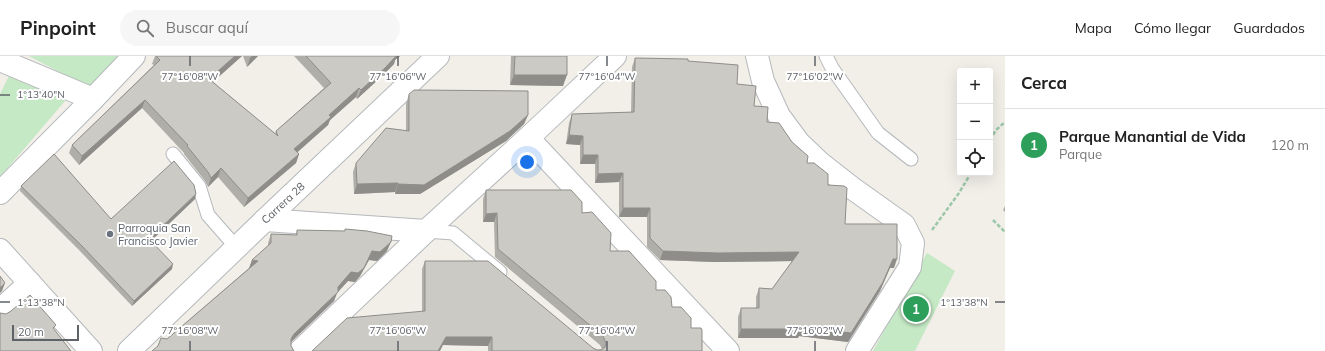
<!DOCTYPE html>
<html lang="es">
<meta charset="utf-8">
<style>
body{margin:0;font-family:Mulish,sans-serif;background:#f6f6f6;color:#222}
.controls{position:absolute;right:12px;top:12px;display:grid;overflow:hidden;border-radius:4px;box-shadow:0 4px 16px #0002}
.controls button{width:36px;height:36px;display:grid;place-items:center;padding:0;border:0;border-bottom:1px solid #e0e0e0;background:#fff;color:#222;font:20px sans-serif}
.scale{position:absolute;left:12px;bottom:10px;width:67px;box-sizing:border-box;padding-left:4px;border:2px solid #5f6368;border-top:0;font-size:11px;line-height:14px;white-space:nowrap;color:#5f6368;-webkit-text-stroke:3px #fff;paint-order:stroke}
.you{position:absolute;left:527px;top:106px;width:14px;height:14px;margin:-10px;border:3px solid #fff;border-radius:50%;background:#1a73e8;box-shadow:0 0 0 6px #1a73e833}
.badge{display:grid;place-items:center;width:26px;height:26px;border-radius:50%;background:#ea580c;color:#fff;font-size:13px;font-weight:700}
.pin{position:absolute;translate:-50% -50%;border:2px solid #fff;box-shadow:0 1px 4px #0006}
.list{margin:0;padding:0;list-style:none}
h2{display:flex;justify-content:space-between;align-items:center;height:52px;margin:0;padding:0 16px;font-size:17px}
h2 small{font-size:13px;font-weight:400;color:#767676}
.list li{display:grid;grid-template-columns:26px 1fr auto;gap:12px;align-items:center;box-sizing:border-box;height:72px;padding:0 16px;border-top:1px solid #e0e0e0}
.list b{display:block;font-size:15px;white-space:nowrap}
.list p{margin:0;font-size:13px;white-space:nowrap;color:#767676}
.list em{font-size:13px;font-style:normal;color:#767676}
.icon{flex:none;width:22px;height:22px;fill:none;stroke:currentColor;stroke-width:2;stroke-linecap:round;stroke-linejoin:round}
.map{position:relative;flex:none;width:1005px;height:295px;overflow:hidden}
header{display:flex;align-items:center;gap:24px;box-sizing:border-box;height:56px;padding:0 20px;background:#fff;border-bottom:1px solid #e0e0e0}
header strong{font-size:19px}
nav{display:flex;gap:22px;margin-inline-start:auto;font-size:14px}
.search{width:280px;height:36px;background:#f6f6f6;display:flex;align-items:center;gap:10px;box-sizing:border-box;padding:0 14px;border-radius:22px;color:#767676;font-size:15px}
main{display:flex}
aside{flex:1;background:#fff}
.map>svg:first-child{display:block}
.green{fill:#c5e8c5}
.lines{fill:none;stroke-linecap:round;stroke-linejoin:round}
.lane-casing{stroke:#b5b8bc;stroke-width:15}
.street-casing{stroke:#b5b8bc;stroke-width:24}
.path{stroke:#9cc7a9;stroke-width:2.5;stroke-dasharray:4 2;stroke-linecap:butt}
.lane{stroke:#fff;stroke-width:13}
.street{stroke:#fff;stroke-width:22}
.wall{fill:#afaea9}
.shaded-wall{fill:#8f8d8a}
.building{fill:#cccac5;stroke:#8f8d8a}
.ticks{fill:none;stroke:#5f6368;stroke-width:1.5}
.worship-dot{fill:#6b7280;stroke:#fff;stroke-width:1.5}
.labels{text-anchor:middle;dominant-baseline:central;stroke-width:4;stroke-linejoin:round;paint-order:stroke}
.street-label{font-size:11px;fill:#5f6368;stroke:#fff}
.worship-label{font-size:11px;fill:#5b616d;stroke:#fff;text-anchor:start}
.ticks-label{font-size:10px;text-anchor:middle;fill:#5f6368;stroke:#fff;stroke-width:4;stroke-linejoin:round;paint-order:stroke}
</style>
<header>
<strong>Pinpoint</strong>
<div class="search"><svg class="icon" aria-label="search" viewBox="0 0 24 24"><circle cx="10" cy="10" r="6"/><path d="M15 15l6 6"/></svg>Buscar aquí</div>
<nav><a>Mapa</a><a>Cómo llegar</a><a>Guardados</a></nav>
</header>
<main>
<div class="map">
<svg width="1005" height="295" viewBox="0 0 1005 295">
<rect width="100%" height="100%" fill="#f1efe8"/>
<!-- green -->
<g class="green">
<polygon points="29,0 123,0 91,33"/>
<polygon points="12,14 71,38 0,121 0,38"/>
<polygon points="927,197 955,215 915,295 873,295"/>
</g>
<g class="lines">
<!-- lane casing -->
<g class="lane-casing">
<g id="lane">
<polyline points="826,0 832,12 878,77 911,103"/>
<polyline points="173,98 199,130 208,159 236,191"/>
<polyline points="426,175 453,177 500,216"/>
</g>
</g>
<!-- street casing -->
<g class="street-casing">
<g id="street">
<polyline points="757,0 763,25 779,60 799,87 820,107 852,132 904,169 913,187 910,211 857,295"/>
<polyline points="0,4 93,43"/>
<polyline points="528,82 728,295"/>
<polyline points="0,137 93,43 134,0"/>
<polyline points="265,164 426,175"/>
<polyline points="0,194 91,295"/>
<polyline points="0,254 30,227"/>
<polyline points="129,295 265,164 438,0"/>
<polyline points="300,295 426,175 528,82 615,0"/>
</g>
</g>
<!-- path -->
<g class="path">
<polyline points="990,84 996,74 1005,66"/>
<polyline points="993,164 1005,176"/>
<polyline points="932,174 959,137 971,117"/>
</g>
<!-- lane -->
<use href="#lane" class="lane"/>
<!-- street -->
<use href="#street" class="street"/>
</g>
<!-- wall -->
<g class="wall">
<polygon points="155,0 242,0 213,26 275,78 276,75 324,32 294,0 400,0 395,4 394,8 381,21 357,43 356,41 330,64 328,69 297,96 299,98 296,107 244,151 218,121 208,131 205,125 184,98 184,97 142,52 79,109 69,97 72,89 154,9 152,8"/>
<polygon points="243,0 258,0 247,11"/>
<polygon points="511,0 567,0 563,30 510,29"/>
<polygon points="635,2 688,5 737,28 767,66 807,107 828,129 845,168 894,212 890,212 880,235 848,286 799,280 798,282 738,282 738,261 741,252 756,252 756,241 759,232 772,233 792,205 715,206 660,204 647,191 647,161 619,161 619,126 595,127 595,108 580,108 580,89 566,88 569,67 572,58 631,56 632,11"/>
<polygon points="409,38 528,59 524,68 506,85 420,138 395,138 395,136 354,138 353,116 356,107 406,74 406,48"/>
<polygon points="21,130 111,163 195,143 151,184 172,213 132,250 80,195 20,135"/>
<polygon points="486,134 582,157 610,195 656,234 691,272 702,295 488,295 488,290 443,289 422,255 422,213 425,205 593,292 597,294 602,293 600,289 495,201 494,166 483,166 483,143"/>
<polygon points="1005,150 1005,156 1003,154"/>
<polygon points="345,173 387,195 377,205 369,204 360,220 355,226 348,225 337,237 334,245 291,286 167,283 249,212 252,204 268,190 268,187 271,178 296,179 297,174 345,175"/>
</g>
<!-- shaded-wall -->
<g class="shaded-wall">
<polygon points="235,0 242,0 206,32 209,23"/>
<polygon points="252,0 258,0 247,11 250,2"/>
<polygon points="395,0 400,0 395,4 394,8 381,21 357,43 361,34"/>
<polygon points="514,19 567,19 563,30 510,29"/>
<polygon points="359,32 356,41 330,64 328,69 291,102 294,93 329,59"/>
<polygon points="145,44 142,52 79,109 82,100"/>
<polygon points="528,59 524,68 506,85 420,138 395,138 398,128"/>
<polygon points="569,79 583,80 580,89 566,88"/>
<polygon points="299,98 296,107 244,151 248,142"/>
<polygon points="583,99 598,99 595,108 580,108"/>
<polygon points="221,112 218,121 208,131 211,122"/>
<polygon points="623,117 619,126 595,127 598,118"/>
<polygon points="398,127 395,136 354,138 357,128"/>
<polygon points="196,138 195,143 148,188 149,183"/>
<polygon points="623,152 650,152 647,161 619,161"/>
<polygon points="497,157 494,166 483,166 486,158"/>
<polygon points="391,186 387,195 377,205 369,204 360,220 355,226 348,225 337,237 334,245 291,286 291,283 294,278 351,216 372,195"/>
<polygon points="663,195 799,196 796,205 715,206 660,204"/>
<polygon points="893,203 897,203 894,212 890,212 880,235 848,286 799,280 798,282 738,282 741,273 802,271"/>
<polygon points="252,204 258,205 249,213"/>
<polygon points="173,208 172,213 132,250 134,245"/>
<polygon points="5,227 2,235 0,237 0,232"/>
<polygon points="446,281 492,281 488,290 443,289 440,295 438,295"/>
</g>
<!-- building -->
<g class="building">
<polygon points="156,0 235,0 209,23 278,80 276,75 331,27 306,0 396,0 385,12 361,34 359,32 329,59 331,61 294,93 299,98 248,142 221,112 211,122 208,116 187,90 188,89 145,44 82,100 72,89 160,4"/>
<polygon points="515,0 567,0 567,19 514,19"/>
<polygon points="635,2 688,3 688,5 738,9 737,28 756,30 754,50 768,51 767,66 779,67 792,86 808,100 807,107 814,107 828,118 828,129 844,130 847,132 845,168 897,168 897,203 893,203 883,226 851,277 802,271 802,273 741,273 741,252 759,252 759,232 772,233 799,196 718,197 663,195 650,182 650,152 623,152 623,117 598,118 598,99 583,99 583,80 569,79 572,58 634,56"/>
<polygon points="414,34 528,35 528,59 510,75 424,129 398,128 398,127 357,128 356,107 386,72 409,75 409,38"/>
<polygon points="54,98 111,163 174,105 194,129 196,138 149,183 173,208 134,245 82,190 21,130"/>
<polygon points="486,134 571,134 582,146 582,157 592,156 611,177 610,195 629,195 656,225 656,234 665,234 671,241 672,251 681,251 691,262 691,272 701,272 702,274 702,295 492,295 492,281 446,281 438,295 312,295 347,262 425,255 425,205 488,205 593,292 597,294 601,294 605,291 606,287 603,280 498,193 497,157 486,158"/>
<polygon points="345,173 367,175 392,180 391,186 380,196 372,195 364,212 358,217 351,216 338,231 338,236 294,278 291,283 291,290 294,295 152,295 158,290 161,282 167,283 258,205 252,204 271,187 271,178 297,179 297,174 345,175"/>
<polygon points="0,220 5,227 0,232"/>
<polygon points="30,239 56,269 53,272 71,295 0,295 0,257 6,258 11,255"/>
</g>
<!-- ticks -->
<path class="ticks" d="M190,0V10M398,0V10M607,0V10M815,0V10M0,39H10M0,246H10M995,246H1005M190,285V295M398,285V295M607,285V295M815,285V295"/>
<!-- markers -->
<circle class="worship-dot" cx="110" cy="178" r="4"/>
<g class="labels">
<!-- street labels -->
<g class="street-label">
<text transform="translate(283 147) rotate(-43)">Carrera 28</text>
</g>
<!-- worship labels -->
<g class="worship-label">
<text x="118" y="172">Parroquia San<tspan x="118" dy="13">Francisco Javier</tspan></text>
</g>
</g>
<g class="ticks-label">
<text x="190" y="24">77°16'08"W</text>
<text x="398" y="24">77°16'06"W</text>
<text x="607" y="24">77°16'04"W</text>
<text x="815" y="24">77°16'02"W</text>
<text x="41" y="42">1°13'40"N</text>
<text x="41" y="250">1°13'38"N</text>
<text x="964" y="250">1°13'38"N</text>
<text x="190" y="278">77°16'08"W</text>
<text x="398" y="278">77°16'06"W</text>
<text x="607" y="278">77°16'04"W</text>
<text x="815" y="278">77°16'02"W</text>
</g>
</svg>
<div class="controls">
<button>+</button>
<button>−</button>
<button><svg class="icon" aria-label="locate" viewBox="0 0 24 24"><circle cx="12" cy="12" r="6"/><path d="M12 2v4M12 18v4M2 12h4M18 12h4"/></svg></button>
</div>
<div class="scale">20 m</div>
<div class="you"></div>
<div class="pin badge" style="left:916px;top:253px;background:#2e9e5b">1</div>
</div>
<aside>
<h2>Cerca<small></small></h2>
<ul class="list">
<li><span class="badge" style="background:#2e9e5b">1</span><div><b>Parque Manantial de Vida</b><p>Parque</p></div><em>120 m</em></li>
</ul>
</aside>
</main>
